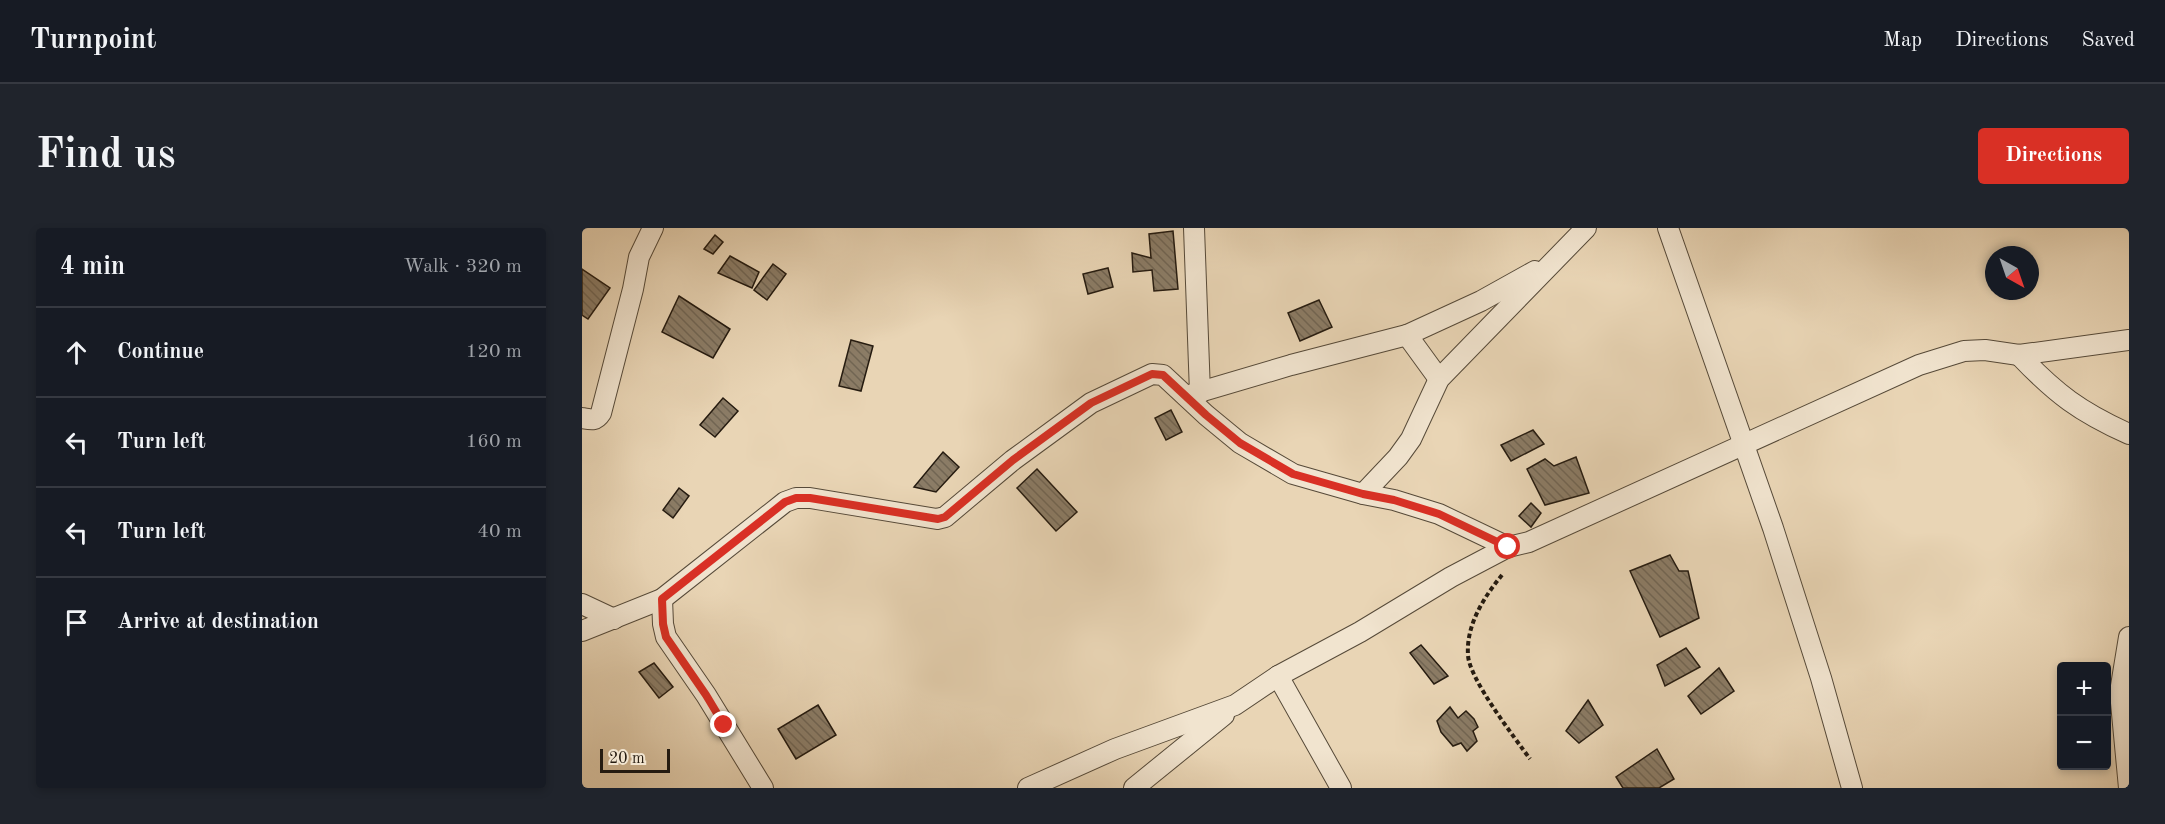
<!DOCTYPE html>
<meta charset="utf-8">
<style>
body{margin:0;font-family:"Old Standard TT",serif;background:#20242c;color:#f1f3f6}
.controls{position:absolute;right:18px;bottom:18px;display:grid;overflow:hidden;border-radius:6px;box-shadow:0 3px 9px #0003}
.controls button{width:54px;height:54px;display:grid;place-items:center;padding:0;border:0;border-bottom:2px solid #363941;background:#171b24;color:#f1f3f6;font:30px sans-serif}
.compass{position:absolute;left:1403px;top:18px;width:54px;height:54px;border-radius:50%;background:#171b24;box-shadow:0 3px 9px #0003;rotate:140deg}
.scale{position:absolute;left:18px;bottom:15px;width:70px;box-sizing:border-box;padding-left:6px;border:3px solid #251b10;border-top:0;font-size:16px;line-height:21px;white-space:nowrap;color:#251b10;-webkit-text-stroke:4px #f1e4cf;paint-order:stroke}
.stop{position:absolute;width:18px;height:18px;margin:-14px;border:4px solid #d93025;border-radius:50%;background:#fff}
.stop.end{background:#d93025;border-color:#fff;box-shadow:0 2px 6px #0008}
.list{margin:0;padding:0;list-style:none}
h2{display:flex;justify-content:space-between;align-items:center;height:78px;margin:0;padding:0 24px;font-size:26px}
h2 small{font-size:20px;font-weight:400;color:#9ea1a6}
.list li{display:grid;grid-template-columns:39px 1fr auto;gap:18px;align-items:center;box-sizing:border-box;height:90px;padding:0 24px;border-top:2px solid #363941}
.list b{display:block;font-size:22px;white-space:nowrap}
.list em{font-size:20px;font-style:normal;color:#9ea1a6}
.icon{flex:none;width:33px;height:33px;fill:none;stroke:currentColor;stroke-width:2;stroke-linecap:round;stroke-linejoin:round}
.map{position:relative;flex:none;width:1547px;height:560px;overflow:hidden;border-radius:6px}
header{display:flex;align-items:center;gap:36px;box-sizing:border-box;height:84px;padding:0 30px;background:#171b24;border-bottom:2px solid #363941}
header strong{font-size:28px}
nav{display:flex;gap:33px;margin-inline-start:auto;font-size:21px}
.intro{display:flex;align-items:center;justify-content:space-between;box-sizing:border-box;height:144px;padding:0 36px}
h1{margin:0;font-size:42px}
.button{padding:15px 27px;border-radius:6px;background:#d93025;color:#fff;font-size:21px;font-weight:700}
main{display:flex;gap:36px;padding:0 36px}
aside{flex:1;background:#171b24;border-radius:6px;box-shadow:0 3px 9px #0003}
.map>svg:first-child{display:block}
.building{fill:url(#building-back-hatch);stroke:#251b10;stroke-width:1.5}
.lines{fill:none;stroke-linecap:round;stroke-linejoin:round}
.street-casing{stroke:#564a39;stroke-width:22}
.path{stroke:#251b10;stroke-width:4;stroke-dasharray:4.5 3;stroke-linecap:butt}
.street{stroke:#f1e4cf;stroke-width:20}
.route{stroke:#d93025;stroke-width:8}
</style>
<header>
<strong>Turnpoint</strong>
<nav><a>Map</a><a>Directions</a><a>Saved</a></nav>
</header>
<div class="intro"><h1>Find us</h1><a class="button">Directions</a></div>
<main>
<aside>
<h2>4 min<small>Walk · 320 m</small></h2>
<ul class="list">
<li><svg class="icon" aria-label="ahead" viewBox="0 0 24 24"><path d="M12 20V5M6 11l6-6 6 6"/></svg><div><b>Continue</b></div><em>120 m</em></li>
<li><svg class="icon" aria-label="left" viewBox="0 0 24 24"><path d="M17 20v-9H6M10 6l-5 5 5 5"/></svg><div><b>Turn left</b></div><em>160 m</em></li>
<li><svg class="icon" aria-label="left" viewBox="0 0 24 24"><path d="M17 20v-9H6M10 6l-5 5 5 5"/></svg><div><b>Turn left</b></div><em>40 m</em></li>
<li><svg class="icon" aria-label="arrive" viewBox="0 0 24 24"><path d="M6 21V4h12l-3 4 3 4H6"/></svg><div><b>Arrive at destination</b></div></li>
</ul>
</aside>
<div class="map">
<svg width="1547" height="560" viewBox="0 0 1547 560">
<defs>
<pattern id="building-back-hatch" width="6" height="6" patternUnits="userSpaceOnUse" patternTransform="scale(1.5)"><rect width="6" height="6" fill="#8b7c66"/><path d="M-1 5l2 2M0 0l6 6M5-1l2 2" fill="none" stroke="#716553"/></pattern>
</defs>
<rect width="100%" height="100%" fill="#e9d5b5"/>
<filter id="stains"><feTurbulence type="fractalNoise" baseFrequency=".00333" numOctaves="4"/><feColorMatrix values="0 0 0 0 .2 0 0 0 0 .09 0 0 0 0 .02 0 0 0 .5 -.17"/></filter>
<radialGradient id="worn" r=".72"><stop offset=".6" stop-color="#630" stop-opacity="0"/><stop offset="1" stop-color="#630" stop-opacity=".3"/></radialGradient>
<!-- building -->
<g class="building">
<polygon points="591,3 596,61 572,63 570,42 551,44 550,25 569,30 567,6"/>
<polygon points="133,7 141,14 131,26 122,21"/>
<polygon points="148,28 177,44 170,60 136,45"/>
<polygon points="191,36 204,46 185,72 172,62"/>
<polygon points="526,40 531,59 506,66 501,46"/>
<polygon points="0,41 28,60 6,91 0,87"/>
<polygon points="97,68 148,101 131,130 80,104"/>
<polygon points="737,72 750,99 718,113 706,85"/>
<polygon points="269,112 291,118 279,163 257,158"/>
<polygon points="141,170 156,183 133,209 118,197"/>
<polygon points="589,182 600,204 584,212 573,190"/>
<polygon points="951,202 962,216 929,233 919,217"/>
<polygon points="361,224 377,239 354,264 332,259"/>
<polygon points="994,229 1007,265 963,277 945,241 963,231 972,238"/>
<polygon points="455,241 495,284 474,303 435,260"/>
<polygon points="97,260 107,268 91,290 81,282"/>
<polygon points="949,275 959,285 949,299 937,288"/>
<polygon points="1088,327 1097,343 1106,343 1117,390 1078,409 1048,343"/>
<polygon points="839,417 866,448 852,456 828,425"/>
<polygon points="1104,420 1118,439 1083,458 1075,437"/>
<polygon points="72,435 91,459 77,470 57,444"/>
<polygon points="1137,440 1152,463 1119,486 1106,468"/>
<polygon points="1006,472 1021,497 997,515 984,503"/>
<polygon points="236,477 254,507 214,531 196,501"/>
<polygon points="868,479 876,490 884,483 892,491 896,499 891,503 895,513 885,523 879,515 871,518 859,504 855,493"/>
<polygon points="1075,521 1092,551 1077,560 1041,560 1034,549"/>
</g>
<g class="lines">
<!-- street casing -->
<g class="street-casing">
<g id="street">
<polyline points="612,0 618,165"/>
<polyline points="1086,0 1191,300 1239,450 1270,560"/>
<path d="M1437,127C1474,166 1498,184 1547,206"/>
<polyline points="857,151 825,107 899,73 953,43"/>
<polyline points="604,168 709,137 825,107"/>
<path d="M0,190C10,192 14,193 19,185L51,61L57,29L71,0"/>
<polyline points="781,266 816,229 829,211 857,151 1004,0"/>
<polyline points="80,371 81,396 84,409 124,467 181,560"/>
<polyline points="0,376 32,391"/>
<polyline points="0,403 80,371 203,274 214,270 228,270 355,291 363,289 431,232 509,175 570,146 581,147 624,187 658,215 711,246 781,266 812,272 857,286 926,319"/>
<polyline points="696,448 759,560"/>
<polyline points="446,560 533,521 653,477 696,448 778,404 869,349 926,319 947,314 1337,137 1382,123 1403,122 1437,127 1547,112"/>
<polyline points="552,560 642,487"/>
<polyline points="1547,560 1538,464 1547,409"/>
</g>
</g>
<!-- path -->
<path class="path" d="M920,347C902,369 884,397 886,427C887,451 933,510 948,531"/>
<!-- street -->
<use href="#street" class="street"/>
</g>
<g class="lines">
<!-- route -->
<polyline class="route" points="142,497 124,467 84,409 81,396 80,371 203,274 214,270 228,270 356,291 363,289 431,232 509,175 570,146 581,147 624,187 658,215 711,246 781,266 812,272 857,286 926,319"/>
</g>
<rect width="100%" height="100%" filter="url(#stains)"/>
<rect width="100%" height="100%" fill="url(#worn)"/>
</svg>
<div class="controls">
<button>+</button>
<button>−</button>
</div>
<svg class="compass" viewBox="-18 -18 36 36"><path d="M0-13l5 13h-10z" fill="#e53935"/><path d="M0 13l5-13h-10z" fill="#9ea1a6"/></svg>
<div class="scale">20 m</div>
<div class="stop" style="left:926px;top:319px"></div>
<div class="stop end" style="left:142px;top:497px"></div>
</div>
</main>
